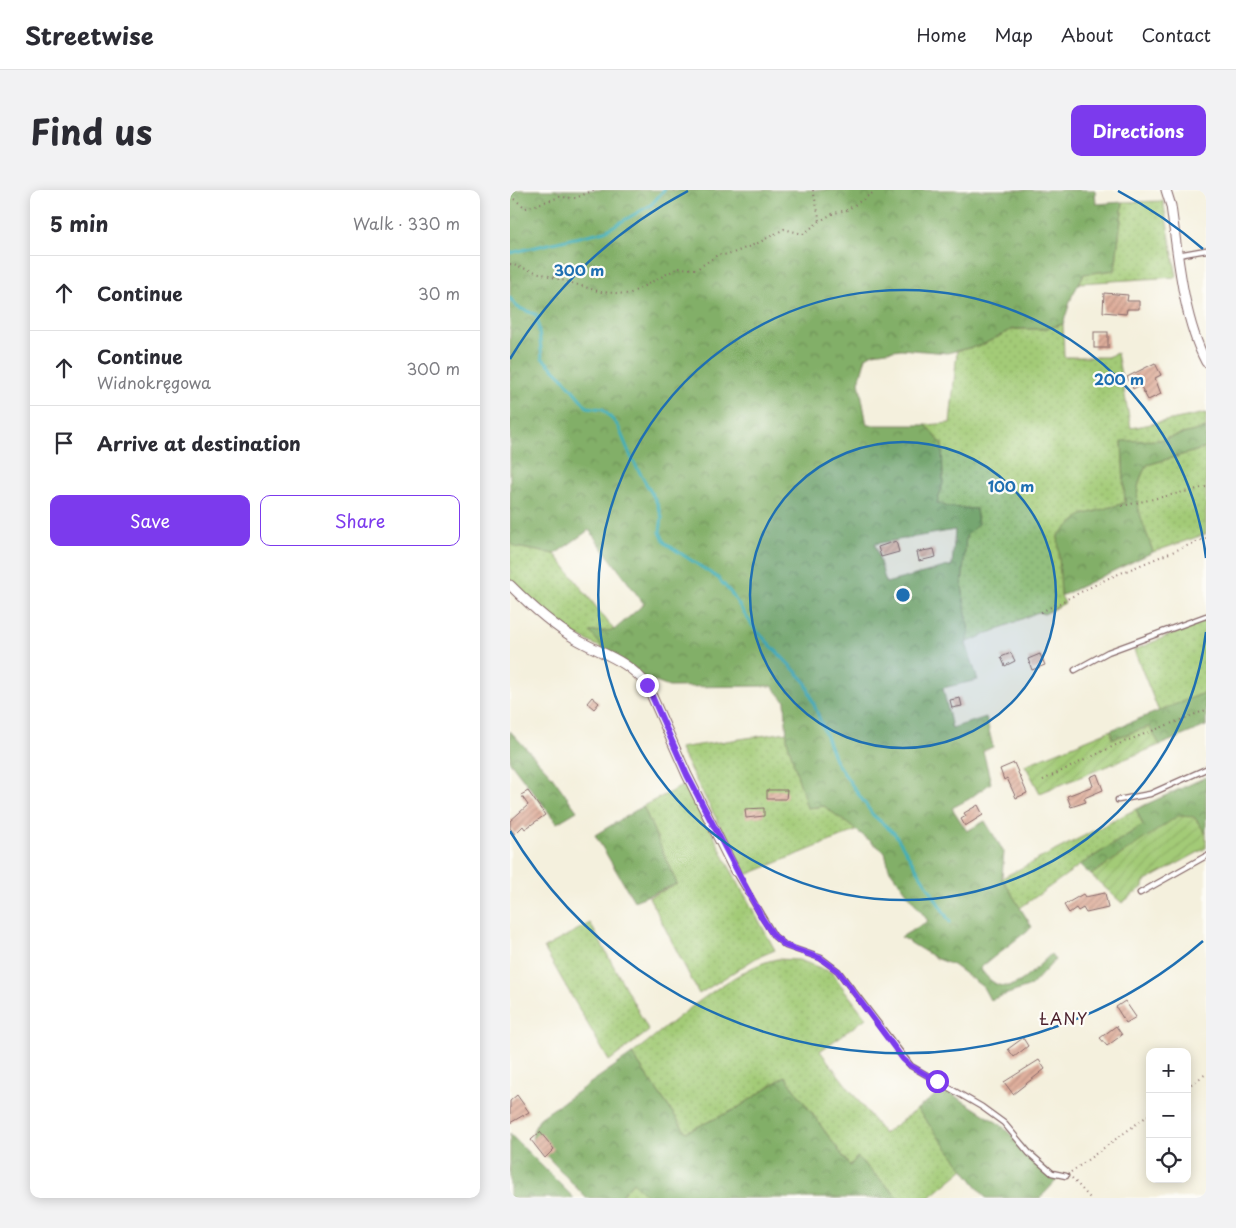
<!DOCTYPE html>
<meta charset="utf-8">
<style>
body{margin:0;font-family:"Playpen Sans",sans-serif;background:#f2f2f3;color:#2b2b33}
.controls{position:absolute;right:15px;bottom:15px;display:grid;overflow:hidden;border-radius:10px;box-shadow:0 2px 12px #0003}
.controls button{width:45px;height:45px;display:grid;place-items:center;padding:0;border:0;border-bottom:1px solid #e1e1e2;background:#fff;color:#2b2b33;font:25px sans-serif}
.stop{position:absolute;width:15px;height:15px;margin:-11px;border:4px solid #7c3aed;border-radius:50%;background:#fff}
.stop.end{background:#7c3aed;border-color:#fff;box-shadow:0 1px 5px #0008}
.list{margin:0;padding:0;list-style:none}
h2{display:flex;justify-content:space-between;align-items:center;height:65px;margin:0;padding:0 20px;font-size:21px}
h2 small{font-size:16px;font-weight:400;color:#7c7c81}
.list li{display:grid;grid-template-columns:32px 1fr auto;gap:15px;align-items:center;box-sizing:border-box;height:75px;padding:0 20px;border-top:1px solid #e1e1e2}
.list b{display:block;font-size:19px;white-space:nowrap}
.list p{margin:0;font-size:16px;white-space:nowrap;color:#7c7c81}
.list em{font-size:16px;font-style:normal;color:#7c7c81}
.actions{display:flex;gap:10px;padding:15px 20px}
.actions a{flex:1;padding:11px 0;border:1px solid #7c3aed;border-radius:10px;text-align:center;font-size:18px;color:#7c3aed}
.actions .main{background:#7c3aed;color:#fff}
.icon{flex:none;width:28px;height:28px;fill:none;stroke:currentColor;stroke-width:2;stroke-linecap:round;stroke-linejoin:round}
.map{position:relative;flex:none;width:696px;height:1008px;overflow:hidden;border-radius:10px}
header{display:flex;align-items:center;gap:30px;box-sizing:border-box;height:70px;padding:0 25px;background:#fff;border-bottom:1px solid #e1e1e2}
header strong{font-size:24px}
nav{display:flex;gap:28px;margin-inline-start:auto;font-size:18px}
.intro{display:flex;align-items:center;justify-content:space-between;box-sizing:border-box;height:120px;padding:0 30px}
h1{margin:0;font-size:35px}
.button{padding:12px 22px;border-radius:10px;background:#7c3aed;color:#fff;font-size:18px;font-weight:700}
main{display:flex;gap:30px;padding:0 30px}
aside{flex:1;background:#fff;border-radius:10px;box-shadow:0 2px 12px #0003}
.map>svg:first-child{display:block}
.grass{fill:url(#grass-dots);stroke:#767551}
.forest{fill:url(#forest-crowns);stroke:#66674a;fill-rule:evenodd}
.garden{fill:url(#garden-furrows);stroke:#767551}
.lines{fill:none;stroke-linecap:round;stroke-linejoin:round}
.stream{stroke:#3fafba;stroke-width:3}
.building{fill:url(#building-hatch)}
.service-casing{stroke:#866869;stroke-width:7}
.minor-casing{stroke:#866869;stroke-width:11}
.path{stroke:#866869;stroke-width:2;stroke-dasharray:1 4;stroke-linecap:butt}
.service{stroke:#fff;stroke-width:4.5}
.minor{stroke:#fff;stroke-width:9}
.route{stroke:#7c3aed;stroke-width:6}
.ring{fill:none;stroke:#1f6fb2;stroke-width:2.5}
.labels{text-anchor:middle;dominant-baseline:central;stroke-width:4.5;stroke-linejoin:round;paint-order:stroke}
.neighbourhood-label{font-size:16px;letter-spacing:1px;fill:#4a1f2b;stroke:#fdfcf7}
.centre{fill:#1f6fb2;stroke:#fdfcf7;stroke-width:2.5}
.ring-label{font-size:15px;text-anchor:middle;font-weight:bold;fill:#1f6fb2;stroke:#fdfcf7;stroke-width:4.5;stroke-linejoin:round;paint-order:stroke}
</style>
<header>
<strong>Streetwise</strong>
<nav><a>Home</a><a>Map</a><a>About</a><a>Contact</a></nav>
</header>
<div class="intro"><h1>Find us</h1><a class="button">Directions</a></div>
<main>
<aside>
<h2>5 min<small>Walk · 330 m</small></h2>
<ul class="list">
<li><svg class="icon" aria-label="ahead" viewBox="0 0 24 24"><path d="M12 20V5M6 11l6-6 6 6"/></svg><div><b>Continue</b></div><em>30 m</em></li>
<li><svg class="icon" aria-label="ahead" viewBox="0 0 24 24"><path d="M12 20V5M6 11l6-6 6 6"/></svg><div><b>Continue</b><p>Widnokręgowa</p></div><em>300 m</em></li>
<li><svg class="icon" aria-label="arrive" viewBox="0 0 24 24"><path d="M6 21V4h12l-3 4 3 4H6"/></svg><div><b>Arrive at destination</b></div></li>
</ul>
<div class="actions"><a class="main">Save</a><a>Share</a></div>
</aside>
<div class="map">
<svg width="696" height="1008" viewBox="0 0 696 1008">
<defs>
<pattern id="grass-dots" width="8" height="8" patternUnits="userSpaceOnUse" patternTransform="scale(1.25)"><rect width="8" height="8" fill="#a3cb77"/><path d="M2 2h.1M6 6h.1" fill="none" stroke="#8eae67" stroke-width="1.8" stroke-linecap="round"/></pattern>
<pattern id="forest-crowns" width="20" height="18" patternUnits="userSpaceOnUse" patternTransform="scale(1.25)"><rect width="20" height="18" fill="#82af68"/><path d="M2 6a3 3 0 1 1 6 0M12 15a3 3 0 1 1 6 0" fill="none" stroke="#6c8e56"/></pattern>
<pattern id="garden-furrows" width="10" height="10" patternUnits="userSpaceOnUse" patternTransform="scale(1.25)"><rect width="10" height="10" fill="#a3cb77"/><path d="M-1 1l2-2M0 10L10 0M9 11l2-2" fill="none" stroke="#8eae67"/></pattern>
<pattern id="building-hatch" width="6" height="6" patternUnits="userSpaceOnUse" patternTransform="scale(1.25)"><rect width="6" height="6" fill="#dfaf9c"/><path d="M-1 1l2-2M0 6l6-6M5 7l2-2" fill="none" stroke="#b78e7f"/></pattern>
</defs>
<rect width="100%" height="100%" fill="#fdfcf7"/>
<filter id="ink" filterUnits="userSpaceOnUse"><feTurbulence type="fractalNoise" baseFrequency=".02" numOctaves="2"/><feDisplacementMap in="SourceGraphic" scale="10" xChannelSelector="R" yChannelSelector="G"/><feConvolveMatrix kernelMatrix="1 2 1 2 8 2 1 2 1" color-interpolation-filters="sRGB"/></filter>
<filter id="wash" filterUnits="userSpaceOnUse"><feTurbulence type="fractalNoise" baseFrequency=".0096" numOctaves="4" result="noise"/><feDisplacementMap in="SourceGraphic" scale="20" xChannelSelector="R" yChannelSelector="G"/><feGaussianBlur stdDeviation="1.12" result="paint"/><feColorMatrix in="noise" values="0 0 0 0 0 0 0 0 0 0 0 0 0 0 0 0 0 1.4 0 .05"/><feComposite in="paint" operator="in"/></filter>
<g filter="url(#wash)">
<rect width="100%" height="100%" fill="#f4f0dd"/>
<!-- grass -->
<g class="grass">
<polygon points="653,11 667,87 569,93 574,84 605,80 613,12"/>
<polygon points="553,134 554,167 597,167 607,163 621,238 696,223 696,238 650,250 612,252 615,313 572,325 551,406 555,413 534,424 528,422 456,453 459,443 452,396 456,346 468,334 466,319 438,317 427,313 433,293 432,254 416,235 440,233 447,161 472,155 503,139 535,139"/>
<path d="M696,258V344L643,362C632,329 617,308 637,275Z"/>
<polygon points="0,352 5,357 45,364 104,440 95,460 57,440 33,423 0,391"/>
<polygon points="696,430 696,502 649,522 624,460"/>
<polygon points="277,542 297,618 314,616 348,640 236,685 169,558"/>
<polygon points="178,593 216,671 265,760 246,768 189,804 139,707 167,694 133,616"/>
<polygon points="626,619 633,635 570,675 510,718 492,688"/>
<polygon points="80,733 139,841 99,871 34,758"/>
<path d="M267,769L289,770L321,782L356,828L310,861L374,944L407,919L454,979L419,1008H389L347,967L340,976L275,886L226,919L176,942L122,864C157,837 226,776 267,769Z"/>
<polygon points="123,992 139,1008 109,1008"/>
</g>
<!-- forest -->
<g class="forest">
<path d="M0,0H585L586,14L613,12L605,80L574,84L562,106L553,134L535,139H503L472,155L437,163L391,159L363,163L356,167L349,192L357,235H416L432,254L433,293L427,313L438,317L466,319L468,334L456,346L452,396L459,443L456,453L468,490L433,498L442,538L476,527L483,557L473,561L481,593L459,609L442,618L457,641L475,631L494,662L492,688L522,737L470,778C496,816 517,786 541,764L545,770L521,796L480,810L473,797L443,775L427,769L391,747L418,731L379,679L375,662L314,616L297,618L277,550L275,511L262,496L159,497L132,487L95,460L80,442L104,440L134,414L79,340L45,364L5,357L0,352ZM445,340L442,375L376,393L365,354Z"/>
<path d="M696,238V258L637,275C617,307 633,329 643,362L551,406L548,345L572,325L615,313L612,251L650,250Z"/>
<polygon points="694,503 696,508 696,536 650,555 639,537 601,549 601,540"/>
<polygon points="0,541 41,585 67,621 47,633 0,572"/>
<polygon points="696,587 696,644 684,627 639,647 581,685 570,675 633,635 626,619"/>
<polygon points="133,616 167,694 124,711 85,645"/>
<polygon points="122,864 176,942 226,919 275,886 340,976 347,967 389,1008 139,1008 123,992 109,1008 76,1008 22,950 24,939 30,928"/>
<polygon points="434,899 491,935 547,990 530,1008 476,1008 407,919"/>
<polygon points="0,944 64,1008 0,1008"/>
</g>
<!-- garden -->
<g class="garden">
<polygon points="639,537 650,555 530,603 515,575 601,540 602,549"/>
<polygon points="668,626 684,627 696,644 696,658 634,692 633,697 612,713 581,685"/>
</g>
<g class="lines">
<!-- stream -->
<g class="stream">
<polyline points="0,63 95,41 141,15 154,0"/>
<polyline points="0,108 7,117 27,125 32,168 52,187 77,217 93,219 108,236 121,267 146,311 152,327 150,342 155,353 208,388 221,403 244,438 295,491 326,572 363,625 385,644 440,732"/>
</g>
</g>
<g id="blocks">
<!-- building -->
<g class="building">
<polygon points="594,103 618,105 617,111 629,111 629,119 617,119 616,124 593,122"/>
<rect x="584" y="142" width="14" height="16"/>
<polygon points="645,173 651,185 645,188 651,204 638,210 630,195 623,199 617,187"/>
<polygon points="386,351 389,362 371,367 368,357"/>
<polygon points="424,359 426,367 409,371 407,362"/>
<polygon points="501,463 505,471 495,476 491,467"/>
<polygon points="530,464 535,475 522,480 518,469"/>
<polygon points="82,507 89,513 84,519 77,513"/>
<polygon points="450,508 452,516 442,518 440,510"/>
<polygon points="504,573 517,603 506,608 497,588 494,590 490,579"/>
<polygon points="587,584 593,600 574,608 576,612 561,617 557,606 583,596 580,587"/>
<polygon points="257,600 277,600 276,609 257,609"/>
<polygon points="18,601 35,625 15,639 13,636 5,644 0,638 0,631 18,615 11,605"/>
<polygon points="468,615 473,625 455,636 451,629 456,626 454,623"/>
<polygon points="254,618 254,626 236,628 235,619"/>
<polygon points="595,703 598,718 576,723 573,718 568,721 566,718 559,723 554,715 573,704 575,707"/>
<polygon points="615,811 626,827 616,833 606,817"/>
<polygon points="606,836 612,845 597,856 590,848"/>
<polygon points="513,848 518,856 504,867 498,859"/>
<polygon points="529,870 535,879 503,904 494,892"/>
<polygon points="7,905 19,922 0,933 0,911"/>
<polygon points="30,942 44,959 35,968 21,950"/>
</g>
</g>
</g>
<g filter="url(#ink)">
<use href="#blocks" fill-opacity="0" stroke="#866869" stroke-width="1"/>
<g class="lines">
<!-- service casing -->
<g class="service-casing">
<g id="service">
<polyline points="668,65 696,60"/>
<polyline points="565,480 598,462 696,426"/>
<polyline points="608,610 640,604 696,579"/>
<polyline points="225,681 264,746 276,756 311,768 328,781 401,876 472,917 494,933 519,963 542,983 556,986"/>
<polyline points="630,703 696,666"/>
</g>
</g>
<!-- minor casing -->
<g class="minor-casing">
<g id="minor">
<path d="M656,0L661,16C668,66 673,128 696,172"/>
<path d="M0,395C20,415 42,435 66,449C92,464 118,470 137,495L177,585L225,681"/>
</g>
</g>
<!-- path -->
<g class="path">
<polyline points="164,0 169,0"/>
<polyline points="303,0 310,31"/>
<polyline points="0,6 16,18 50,7 66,8 84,0"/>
<polyline points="0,74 91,102 119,104 168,78 187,79 209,64 218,65 248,53 274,39 293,44 310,31 324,23 337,20 367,0"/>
<polyline points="612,316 696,297"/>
<polyline points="531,422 599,388 696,348"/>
<polyline points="533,590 606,555 696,520"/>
<polyline points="677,897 696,884"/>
<polyline points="561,982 640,924"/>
<polyline points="562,988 580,1008"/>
</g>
<!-- service -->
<use href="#service" class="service"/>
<!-- minor -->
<use href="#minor" class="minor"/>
</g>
</g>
<g class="lines" filter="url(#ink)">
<!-- route -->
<polyline class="route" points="137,495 177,585 252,728 264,746 276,756 310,768 328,781 393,869 401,876 427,891"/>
</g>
<!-- distance rings -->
<circle cx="393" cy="405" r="153" fill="#1f6fb2" fill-opacity=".12"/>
<g class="ring">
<circle cx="393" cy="405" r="153"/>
<path d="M696 442A305 305 0 1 1 696 368"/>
<path d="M693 751A458 458 0 0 1 0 641M0 169A458 458 0 0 1 178 1M608 1A458 458 0 0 1 693 59"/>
</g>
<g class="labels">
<!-- neighbourhood labels -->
<g class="neighbourhood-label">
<text x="554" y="828">ŁANY</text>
</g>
</g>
<circle cx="393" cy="405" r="8" class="centre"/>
<g class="ring-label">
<text x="69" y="86">300 m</text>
<text x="609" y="195">200 m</text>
<text x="501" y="302">100 m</text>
</g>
</svg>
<div class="controls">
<button>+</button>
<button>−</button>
<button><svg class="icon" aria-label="locate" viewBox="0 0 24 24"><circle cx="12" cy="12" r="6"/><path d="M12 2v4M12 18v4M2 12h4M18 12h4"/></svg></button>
</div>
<div class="stop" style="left:427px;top:891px"></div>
<div class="stop end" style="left:137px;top:495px"></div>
</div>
</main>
